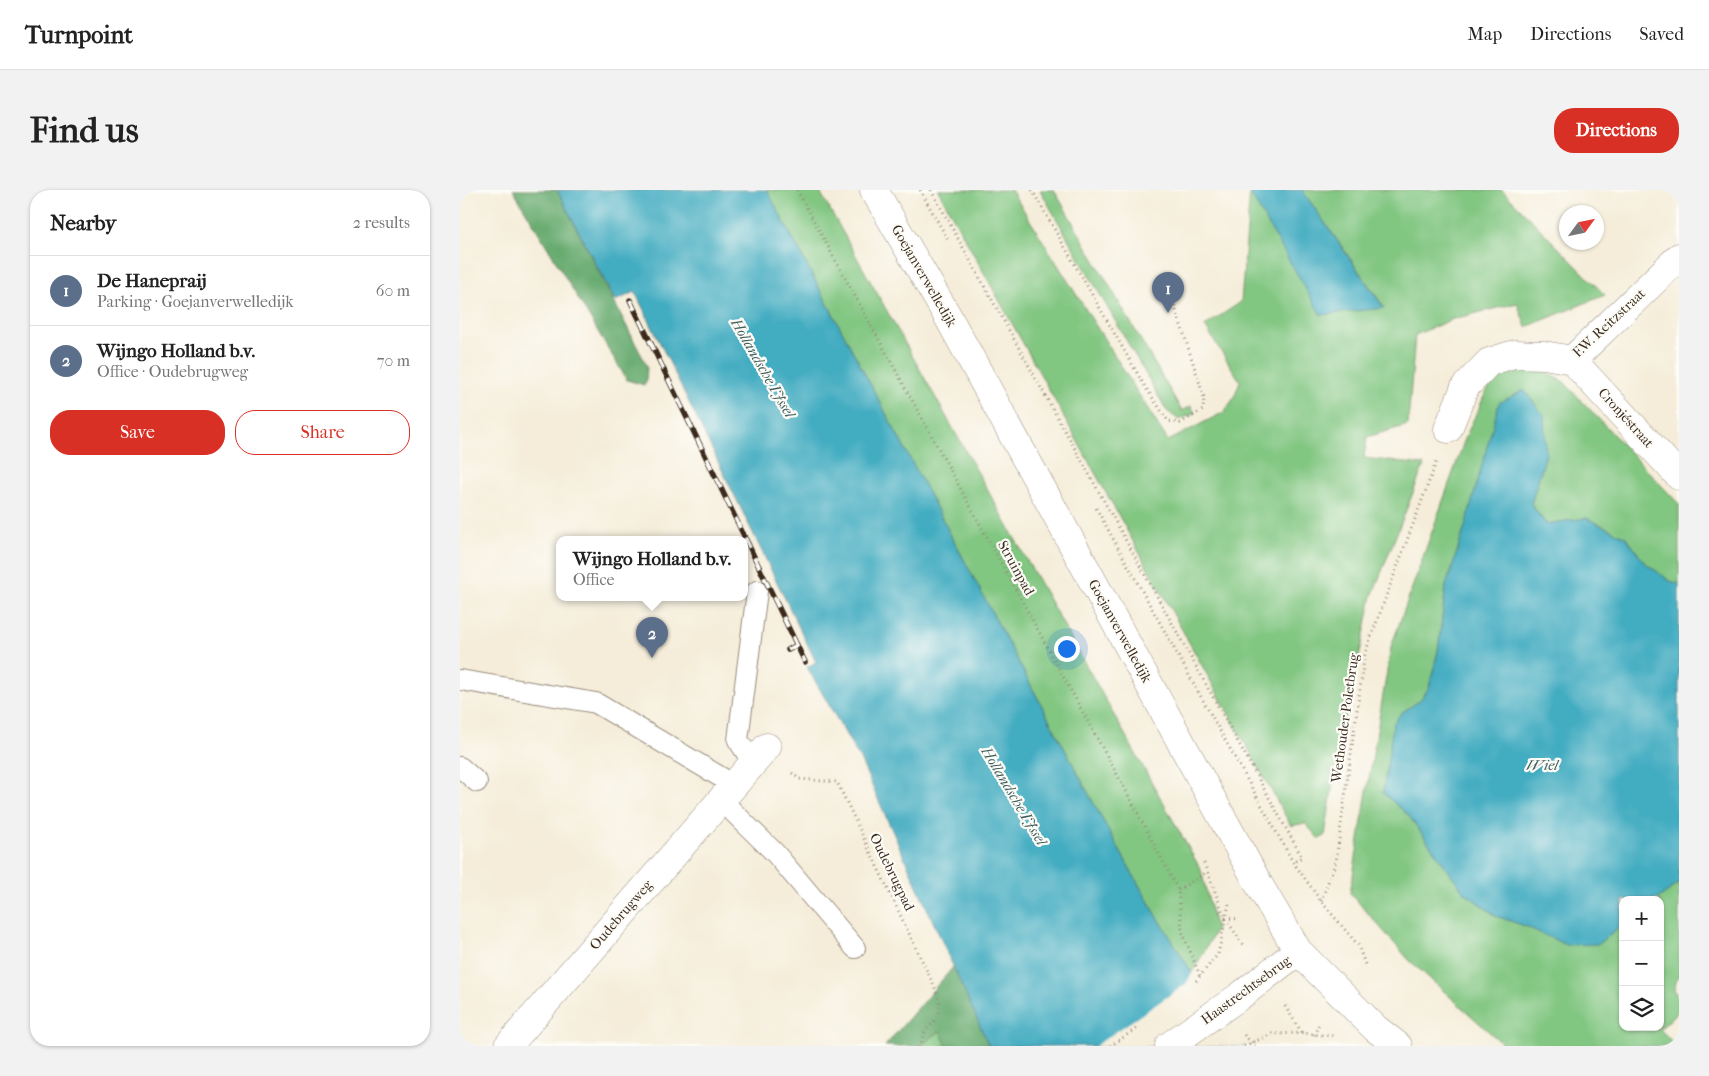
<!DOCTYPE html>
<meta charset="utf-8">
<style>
body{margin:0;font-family:"IM FELL French Canon",serif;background:#f2f2f2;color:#222}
.controls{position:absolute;right:15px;bottom:15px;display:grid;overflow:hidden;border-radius:10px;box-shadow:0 1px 4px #0004}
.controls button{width:45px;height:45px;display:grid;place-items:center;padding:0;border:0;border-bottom:1px solid #e0e0e0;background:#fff;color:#222;font:25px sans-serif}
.compass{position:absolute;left:1099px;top:15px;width:45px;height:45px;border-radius:50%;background:#fff;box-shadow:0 1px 4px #0004;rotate:57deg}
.you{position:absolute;left:606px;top:458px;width:18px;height:18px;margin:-12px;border:4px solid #fff;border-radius:50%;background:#1a73e8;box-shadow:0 0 0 8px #1a73e833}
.badge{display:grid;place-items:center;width:32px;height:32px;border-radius:50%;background:#d93025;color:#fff;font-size:16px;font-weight:700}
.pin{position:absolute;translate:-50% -41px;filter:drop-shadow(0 1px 2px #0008)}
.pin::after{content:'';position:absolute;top:26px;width:18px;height:15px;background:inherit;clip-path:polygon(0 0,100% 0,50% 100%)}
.popup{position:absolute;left:96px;top:346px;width:192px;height:65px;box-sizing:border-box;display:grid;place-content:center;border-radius:10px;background:#fff;filter:drop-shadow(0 1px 4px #0005);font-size:16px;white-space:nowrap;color:#767676}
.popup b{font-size:19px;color:#222}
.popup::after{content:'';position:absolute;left:50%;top:100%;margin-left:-10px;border:10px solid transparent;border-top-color:#fff}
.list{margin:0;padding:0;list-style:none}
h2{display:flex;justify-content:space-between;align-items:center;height:65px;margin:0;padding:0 20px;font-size:21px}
h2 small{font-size:16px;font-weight:400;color:#767676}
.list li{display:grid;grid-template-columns:32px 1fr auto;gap:15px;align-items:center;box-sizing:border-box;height:70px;padding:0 20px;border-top:1px solid #e0e0e0}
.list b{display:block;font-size:19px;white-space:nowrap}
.list p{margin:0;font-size:16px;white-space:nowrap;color:#767676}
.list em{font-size:16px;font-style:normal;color:#767676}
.actions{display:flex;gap:10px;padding:15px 20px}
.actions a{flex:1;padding:11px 0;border:1px solid #d93025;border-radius:20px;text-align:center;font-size:18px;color:#d93025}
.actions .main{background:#d93025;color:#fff}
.icon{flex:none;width:28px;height:28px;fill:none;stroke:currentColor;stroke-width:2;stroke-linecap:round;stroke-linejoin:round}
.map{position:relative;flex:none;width:1219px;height:856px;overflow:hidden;border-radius:20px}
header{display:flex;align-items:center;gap:30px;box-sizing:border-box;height:70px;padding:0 25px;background:#fff;border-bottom:1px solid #e0e0e0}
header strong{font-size:24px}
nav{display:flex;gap:28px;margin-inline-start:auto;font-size:18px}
.intro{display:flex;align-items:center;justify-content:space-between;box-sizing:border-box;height:120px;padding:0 30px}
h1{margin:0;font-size:35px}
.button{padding:12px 22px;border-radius:20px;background:#d93025;color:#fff;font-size:18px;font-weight:700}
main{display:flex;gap:30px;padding:0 30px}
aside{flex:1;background:#fff;border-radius:20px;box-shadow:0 1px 4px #0004}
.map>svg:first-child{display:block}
.green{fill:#81c681;stroke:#5e7850}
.forest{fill:#68ab6f;stroke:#526a46}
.water{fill:#42acc1;stroke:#3e6b70}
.pier{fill:#f5edd9}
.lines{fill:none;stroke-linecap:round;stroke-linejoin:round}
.lane-casing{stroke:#988c7c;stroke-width:22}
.street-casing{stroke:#988c7c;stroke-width:29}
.secondary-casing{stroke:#988c7c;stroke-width:29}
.path{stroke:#988c7c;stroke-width:3;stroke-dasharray:1 4;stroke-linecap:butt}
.lane{stroke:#fff;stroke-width:20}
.street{stroke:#fff;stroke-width:28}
.secondary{stroke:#fff;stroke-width:28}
.rail-casing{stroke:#3b2a1e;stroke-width:5.5}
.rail{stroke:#fdfcf7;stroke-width:4;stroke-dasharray:11;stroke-linecap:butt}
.labels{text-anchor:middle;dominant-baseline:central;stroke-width:4.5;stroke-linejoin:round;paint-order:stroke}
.street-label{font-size:14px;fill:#3b2a1e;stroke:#fdfcf7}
.water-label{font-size:15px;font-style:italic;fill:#3e5e5f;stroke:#fdfcf7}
</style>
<header>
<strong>Turnpoint</strong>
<nav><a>Map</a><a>Directions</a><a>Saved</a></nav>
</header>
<div class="intro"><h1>Find us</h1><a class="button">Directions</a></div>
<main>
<aside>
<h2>Nearby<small>2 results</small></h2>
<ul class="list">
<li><span class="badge" style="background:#5c6f8a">1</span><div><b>De Hanepraij</b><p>Parking · Goejanverwelledijk</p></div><em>60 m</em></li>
<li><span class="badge" style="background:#5c6f8a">2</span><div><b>Wijngo Holland b.v.</b><p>Office · Oudebrugweg</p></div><em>70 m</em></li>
</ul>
<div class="actions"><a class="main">Save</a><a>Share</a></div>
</aside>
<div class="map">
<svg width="1219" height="856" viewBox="0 0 1219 856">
<rect width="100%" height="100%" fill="#fdfcf7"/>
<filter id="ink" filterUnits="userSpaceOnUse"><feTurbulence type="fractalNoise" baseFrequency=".02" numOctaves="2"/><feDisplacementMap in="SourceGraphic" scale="10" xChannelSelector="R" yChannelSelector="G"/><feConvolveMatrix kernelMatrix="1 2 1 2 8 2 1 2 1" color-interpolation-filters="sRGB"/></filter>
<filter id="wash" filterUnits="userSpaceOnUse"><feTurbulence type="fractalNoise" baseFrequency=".0096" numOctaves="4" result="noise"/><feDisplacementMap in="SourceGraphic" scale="20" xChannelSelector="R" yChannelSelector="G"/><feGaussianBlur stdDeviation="1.12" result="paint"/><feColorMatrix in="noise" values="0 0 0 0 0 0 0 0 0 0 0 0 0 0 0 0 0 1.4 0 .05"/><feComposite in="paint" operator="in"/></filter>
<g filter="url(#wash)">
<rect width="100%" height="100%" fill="#f5edd9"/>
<!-- green -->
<g class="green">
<polygon points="307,0 359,0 741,680 756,740 732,783 685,706 641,627"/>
<polygon points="478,0 551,0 708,251 764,222 774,208 780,191 745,136 781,112 790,2 861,125 924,117 842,0 1042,0 1145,105 1066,137 1057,113 993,129 955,145 948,235 907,247 904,268 964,275 912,406 874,586 865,646 859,649 845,633 831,636"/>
<polygon points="580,0 594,0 722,221 731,216 735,223 719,230 707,221"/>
<polygon points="1062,179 1083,180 1104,192 1219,314 1219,394 1210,391 1184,372 1166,347 1126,328 1086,334 1071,314 1086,264 1005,337 986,396 978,461 969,498 959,511 941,523 923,603 949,626 1004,702 1036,726 1065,736 1138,754 1163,734 1163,837 1200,837 1200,710 1196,710 1219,693 1219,783 1214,799 1219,812 1219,821 1200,839 1216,856 1045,856 949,770 890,703 931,457 1006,246 1027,200 1043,183"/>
<polygon points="480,841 487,856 460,856"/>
</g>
<!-- forest -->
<g class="forest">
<polygon points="53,0 97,0 187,176 186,192 184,195 167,190"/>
<polygon points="494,776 529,856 487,856 480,841 460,856 425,856"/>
</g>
<!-- water -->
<g class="water">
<polygon points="97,0 307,0 641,627 685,706 732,783 785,856 529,856 400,569 347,477 356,472 175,102 155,111"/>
<polygon points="788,0 842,0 924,118 861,125"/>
<polygon points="1064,200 1084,225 1086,264 1071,314 1086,334 1126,328 1166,347 1184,372 1210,391 1219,394 1219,693 1196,710 1163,710 1163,734 1138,754 1106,755 1065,736 1036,726 1004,702 949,626 923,603 933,534 941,523 959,511 969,498 978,461 986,396 1005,337 1039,213"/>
</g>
<!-- pier -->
<polygon class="pier" points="734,780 763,826 788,856 635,856 726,794"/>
</g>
<g filter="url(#ink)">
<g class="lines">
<!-- lane casing -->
<g class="lane-casing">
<g id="lane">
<polyline points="0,490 136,513 274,595"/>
<polyline points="293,573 278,550 297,401"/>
<polyline points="0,577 17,592"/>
<polyline points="261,610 315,663 395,758"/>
</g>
</g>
<!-- street casing -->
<g class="street-casing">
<g id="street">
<polyline points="1112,170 1219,286"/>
<polyline points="988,239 1005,197 1029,172 1054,164 1084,165 1112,170 1219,67"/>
<polyline points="48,856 307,557"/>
</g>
</g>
<!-- secondary casing -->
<g class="secondary-casing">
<g id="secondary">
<polyline points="414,0 487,125 798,693 838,761 915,838 938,856"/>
<polyline points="709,856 780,806 838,761"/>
</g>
</g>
<!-- path -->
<g class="path">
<polyline points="337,0 666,601 718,700 722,741 740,786"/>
<polyline points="460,0 488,50"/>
<polyline points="471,0 842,667 832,673"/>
<polyline points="572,0 684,195 708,231 720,233 743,220 744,207 709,98"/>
<polyline points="636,318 833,672 861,711 898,755 906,777"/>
<path d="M332,583L339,589L377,592L475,798C478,806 481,813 479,822C476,835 461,838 461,856"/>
<polyline points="744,673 765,728 785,757"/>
<polyline points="718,700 747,682"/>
<polyline points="861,711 876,671 905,463 977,270"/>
<polyline points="765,728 778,729"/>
<polyline points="736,791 758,764 769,714"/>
<polyline points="825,816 842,843"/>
<polyline points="784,845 795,856"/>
<polyline points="854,845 860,832"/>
<polyline points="650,856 679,837"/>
<polyline points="784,856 812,844 842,843 873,846"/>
</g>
<!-- lane -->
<use href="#lane" class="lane"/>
<!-- street -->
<use href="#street" class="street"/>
<!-- secondary -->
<use href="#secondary" class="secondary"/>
<!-- rail casing -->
<g class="rail-casing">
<g id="rail">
<polyline points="170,110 345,472"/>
<polyline points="328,460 337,455"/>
</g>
</g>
<!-- rail -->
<use href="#rail" class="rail"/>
</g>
</g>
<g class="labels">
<!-- street labels -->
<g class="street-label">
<text transform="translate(464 86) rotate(60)">Goejanverwelledijk</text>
<text transform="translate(1149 133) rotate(-43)">F.W. Reitzstraat</text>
<text transform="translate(1166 228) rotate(48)">Cronjéstraat</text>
<text transform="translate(556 378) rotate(61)">Struinpad</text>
<text transform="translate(660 441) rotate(61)">Goejanverwelledijk</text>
<text transform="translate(885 528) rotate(-82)">Wethouder Poletbrug</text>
<text transform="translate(432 682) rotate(64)">Oudebrugpad</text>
<text transform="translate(161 725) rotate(-49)">Oudebrugweg</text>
<text transform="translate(786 800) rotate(-36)">Haastrechtsebrug</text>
</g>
<!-- water labels -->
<g class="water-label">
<text transform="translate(303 178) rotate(60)">Hollandsche IJssel</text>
<text x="1082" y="575">Wiel</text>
<text transform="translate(554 606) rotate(59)">Hollandsche IJssel</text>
</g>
</g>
</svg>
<div class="controls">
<button>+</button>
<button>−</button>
<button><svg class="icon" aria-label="layers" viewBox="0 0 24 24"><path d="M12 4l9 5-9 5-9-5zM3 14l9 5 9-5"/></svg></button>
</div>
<svg class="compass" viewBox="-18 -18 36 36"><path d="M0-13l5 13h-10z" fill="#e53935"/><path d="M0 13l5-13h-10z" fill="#767676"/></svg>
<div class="you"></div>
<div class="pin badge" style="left:708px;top:123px;background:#5c6f8a">1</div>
<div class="pin badge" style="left:192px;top:468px;background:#5c6f8a">2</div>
<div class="popup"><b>Wijngo Holland b.v.</b>Office</div>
</div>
</main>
